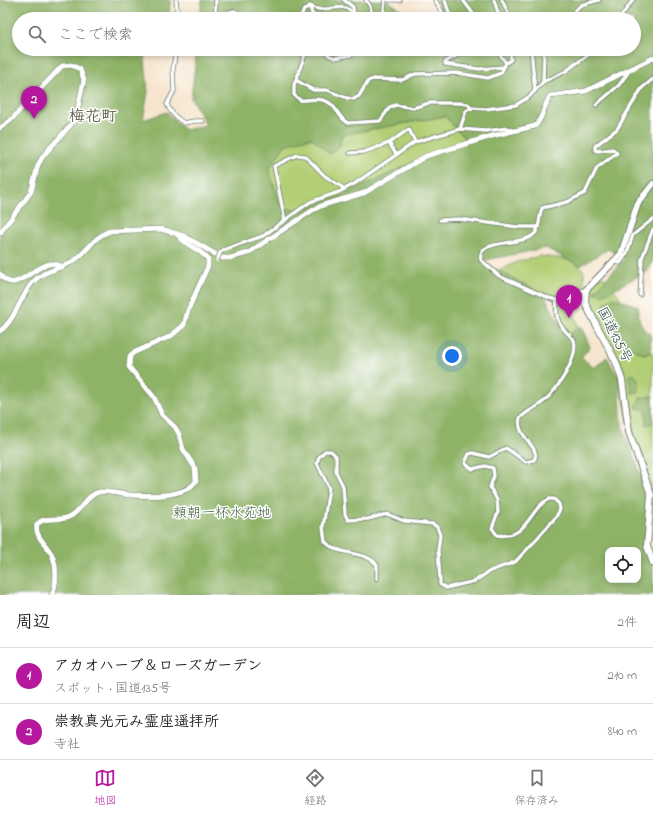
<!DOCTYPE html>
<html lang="ja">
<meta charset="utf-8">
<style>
body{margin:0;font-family:"Indie Flower","Klee One",sans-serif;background:#f2f2f2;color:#222}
.controls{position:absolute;right:12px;bottom:12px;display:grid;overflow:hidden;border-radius:8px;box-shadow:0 2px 6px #0003}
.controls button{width:36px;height:36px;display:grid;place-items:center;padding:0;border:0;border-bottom:1px solid #e0e0e0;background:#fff;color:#222;font:20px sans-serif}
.you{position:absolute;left:452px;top:356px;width:14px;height:14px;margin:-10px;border:3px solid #fff;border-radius:50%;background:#1a73e8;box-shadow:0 0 0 6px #1a73e833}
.badge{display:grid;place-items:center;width:26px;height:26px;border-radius:50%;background:#b5179e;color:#fff;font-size:13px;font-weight:700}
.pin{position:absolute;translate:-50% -33px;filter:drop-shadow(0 1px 2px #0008)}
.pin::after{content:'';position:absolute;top:21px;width:14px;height:12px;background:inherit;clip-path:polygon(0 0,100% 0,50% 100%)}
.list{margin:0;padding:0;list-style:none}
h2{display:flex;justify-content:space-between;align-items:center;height:52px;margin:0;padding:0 16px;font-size:17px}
h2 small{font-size:13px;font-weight:400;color:#767676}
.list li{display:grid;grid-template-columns:26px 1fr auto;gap:12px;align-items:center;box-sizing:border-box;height:56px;padding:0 16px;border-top:1px solid #e0e0e0}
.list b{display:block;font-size:15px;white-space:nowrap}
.list p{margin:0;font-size:13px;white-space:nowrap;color:#767676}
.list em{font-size:13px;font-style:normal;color:#767676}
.icon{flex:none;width:22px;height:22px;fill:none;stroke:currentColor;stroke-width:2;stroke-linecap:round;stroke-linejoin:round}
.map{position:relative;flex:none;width:653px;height:595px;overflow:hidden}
.search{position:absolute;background:#fff;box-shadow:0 2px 6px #0003;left:12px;right:12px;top:12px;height:44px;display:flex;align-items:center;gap:10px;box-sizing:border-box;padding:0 14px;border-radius:22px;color:#767676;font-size:15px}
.sheet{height:164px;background:#fff}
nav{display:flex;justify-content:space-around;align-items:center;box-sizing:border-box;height:56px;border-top:1px solid #e0e0e0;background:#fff;font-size:11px;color:#767676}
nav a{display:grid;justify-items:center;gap:2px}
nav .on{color:#b5179e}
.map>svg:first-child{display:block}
.green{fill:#b3cf75;stroke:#698654}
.forest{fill:#8eb266;stroke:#56784d;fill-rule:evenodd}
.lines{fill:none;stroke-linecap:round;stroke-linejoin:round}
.street-casing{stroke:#6a786a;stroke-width:5}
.secondary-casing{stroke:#6a786a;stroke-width:6}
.highway-casing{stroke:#6a786a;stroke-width:8}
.street{stroke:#fff;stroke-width:3.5}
.secondary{stroke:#fff;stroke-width:5}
.highway{stroke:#fff;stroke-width:6}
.street-bridge-casing{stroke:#6a786a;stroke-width:5;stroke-linecap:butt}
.street-bridge{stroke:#fff;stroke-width:3.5}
.labels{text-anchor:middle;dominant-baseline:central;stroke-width:3;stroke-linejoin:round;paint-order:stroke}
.street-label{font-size:14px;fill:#1f3d34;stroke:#fff}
.park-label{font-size:14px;fill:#446244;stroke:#fff}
.quarter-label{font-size:16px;font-weight:bold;fill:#63644a;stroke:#fff}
</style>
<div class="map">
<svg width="653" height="595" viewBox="0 0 653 595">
<rect width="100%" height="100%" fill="#fff"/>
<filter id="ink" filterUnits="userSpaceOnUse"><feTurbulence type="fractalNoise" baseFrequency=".025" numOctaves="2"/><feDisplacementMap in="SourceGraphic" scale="8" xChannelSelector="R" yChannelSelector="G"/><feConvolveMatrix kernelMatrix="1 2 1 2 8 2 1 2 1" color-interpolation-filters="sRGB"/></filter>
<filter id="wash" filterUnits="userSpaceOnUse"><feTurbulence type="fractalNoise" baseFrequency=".012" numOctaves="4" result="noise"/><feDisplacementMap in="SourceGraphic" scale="16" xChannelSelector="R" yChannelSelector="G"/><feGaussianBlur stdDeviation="0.9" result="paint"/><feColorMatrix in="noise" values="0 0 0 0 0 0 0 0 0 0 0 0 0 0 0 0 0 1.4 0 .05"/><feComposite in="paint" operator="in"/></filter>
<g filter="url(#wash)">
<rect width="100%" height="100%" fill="#f6e5ce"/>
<!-- green -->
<g class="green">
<polygon points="445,116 465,139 339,197 293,210 280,205 269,169 285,145 300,140 358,132"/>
<path d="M540,256C561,259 592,257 583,288L603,276L619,296L653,354V489L632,440L616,362L592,312L583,289L570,304L578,325L570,334L562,328L554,299L499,271L517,262Z"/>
</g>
<!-- forest -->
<g class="forest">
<path d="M0,0H170L169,19H19V49H144L148,92L143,120L167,112L185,130L206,125L191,98L197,49H634V19H445L435,0H653V259L648,271L603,295L594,292L625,258L608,249L580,266L546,248L481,261L545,296L561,327L571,334L581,326L590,347L581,357L594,368L607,357L619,379L622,426L651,502L646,546L653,567V595H0ZM445,116L465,139L339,197L293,210L280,205L269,169L285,145L311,137L330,154L340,146L341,135ZM608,550H638V580H608Z"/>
<polygon points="202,0 387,0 414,19 200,19"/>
<path d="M613,298L638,306C637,318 640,328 650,334L651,353L643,354L621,343L604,316L605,303Z"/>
<path d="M634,374C639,380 641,384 638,392L632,393L628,376Z"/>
<polygon points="653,396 653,423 646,425 646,410 636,408 640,398"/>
</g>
</g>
<g filter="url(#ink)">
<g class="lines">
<!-- street casing -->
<g class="street-casing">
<g id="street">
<polyline points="176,0 178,19"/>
<polyline points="344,0 353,7 354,14"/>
<polyline points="366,0 370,6 373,19"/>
<polyline points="388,0 400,0"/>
<polyline points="435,0 446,19"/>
<polyline points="445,0 451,19"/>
<polyline points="463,0 477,19"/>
<polyline points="494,0 500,19"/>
<polyline points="502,0 511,19"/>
<polyline points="310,6 312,14 322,19"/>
<polyline points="215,19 216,0"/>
<polyline points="226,19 229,12 234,11 237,12 233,19"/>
<polyline points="247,19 255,19"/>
<path d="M300,19L304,10L310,6C314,8 319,10 323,9C335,9 345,3 354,14V19"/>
<polyline points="383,19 385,0"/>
<polyline points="406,19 407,19"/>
<polyline points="547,19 554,16 569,16 581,5 599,0"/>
<polyline points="619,19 633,0"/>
<path d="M176,49L173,69L174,91L167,104C170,113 176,118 184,123L194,121H203"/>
<path d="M307,49L294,85V95L300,100C308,101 317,97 326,101C336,104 338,118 348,123L380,121L390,107L396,105L413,108L429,103H458L468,104L471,108L486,109L516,105L530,96L543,82"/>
<polyline points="327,49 328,55 335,58 351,55 350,49"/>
<polyline points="469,49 445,62 445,64 479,69 504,67"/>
<polyline points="496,49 506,63"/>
<polyline points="531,49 535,91"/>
<polyline points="544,49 543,82 566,71 596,49"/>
<polyline points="296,80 313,90 327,90 347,98 354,99 359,96 368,81 373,79 402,80 415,74 457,73 488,78 501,73 506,63 511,60 510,49"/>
<polyline points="596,105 619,85 630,70"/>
<polyline points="460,129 466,111 471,108"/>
<polyline points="389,143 396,154"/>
<polyline points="350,153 364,152 389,143 409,129 415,142"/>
<polyline points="440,220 459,219 518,227 537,227"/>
<polyline points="285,221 274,166 297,155 305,156 325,176 345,189"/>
<polyline points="220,253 223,250 263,236 310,202 339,192 354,184 415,142 460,129 486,131 508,128 514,131"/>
<polyline points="615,262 620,263 627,253 633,235 653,219"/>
<path d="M586,290L575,291L557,300L549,298L499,276L481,260C475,237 526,248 536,232C540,226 539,215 542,208L567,202L585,193L597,168L617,153L613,149L598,151L595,150V146L617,129L642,88L653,79"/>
<polyline points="640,295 642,258 653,229"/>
<path d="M377,579V565C365,549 337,557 325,541L323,527L329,488L317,463L319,457L325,451H331L336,456V472L343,486L345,514L348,520L368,519L387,514L404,521L433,524L437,527L440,535L438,550L440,580V584L446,588L475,581L490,571L515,562L534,542L556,517L560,509L559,504L554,499H549C529,508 528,540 497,535L492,528L498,512L497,500L490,487L494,476L493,468L485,466L472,469L465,463L469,454L473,453L489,457L506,448L526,462L534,460C542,447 515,437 520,418C527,411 535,408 543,402C557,390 579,358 574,340C559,325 555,322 557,300"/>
</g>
</g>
<!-- secondary casing -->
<g class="secondary-casing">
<g id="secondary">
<polyline points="0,128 10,121 62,66 71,65 80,69 84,80 75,120 43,156 38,165 31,192 0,233"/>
<path d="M0,274C17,301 40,251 62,267"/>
<path d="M0,331C14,322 21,296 32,283C43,270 62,269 75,260C88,251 94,236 110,231L161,229L184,236L222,258H230L248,253L313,210L323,205L364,193L426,156L492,136L535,126C543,119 544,105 550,96L586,91L653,58"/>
<path d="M52,595C57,584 57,566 52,555C47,544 34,537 37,524C47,515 58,522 69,517C81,512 86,495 99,492C109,490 120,495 130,495C149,496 185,498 196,481L195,468L183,449L179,434L175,427L162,415L154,397L129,367L130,356L133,353L171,336L184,325L188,310L208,266V259C199,248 185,246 177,234"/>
</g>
</g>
<!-- highway casing -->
<g class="highway-casing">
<polyline id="highway" points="653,184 638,203 621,254 586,290 585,303 616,362 622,380 629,432 651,495 647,546 653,563"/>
</g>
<!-- street -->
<use href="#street" class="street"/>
<!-- secondary -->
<use href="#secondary" class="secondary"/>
<!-- highway -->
<use href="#highway" class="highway"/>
<!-- street-bridge casing -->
<g class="street-bridge-casing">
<polyline id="street-bridge" points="217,260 220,253"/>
</g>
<!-- street-bridge -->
<use href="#street-bridge" class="street-bridge"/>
</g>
</g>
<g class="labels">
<!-- street labels -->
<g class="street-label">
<text transform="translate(614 335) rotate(63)">国道135号</text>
</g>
<!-- park labels -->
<g class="park-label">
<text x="222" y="513">頼朝一杯水苑地</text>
</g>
<!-- quarter labels -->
<g class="quarter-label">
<text x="93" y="117">梅花町</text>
</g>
</g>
</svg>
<div class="controls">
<button><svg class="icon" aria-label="locate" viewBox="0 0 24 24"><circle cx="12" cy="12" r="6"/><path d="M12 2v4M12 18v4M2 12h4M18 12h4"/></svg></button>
</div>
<div class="you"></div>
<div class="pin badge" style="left:569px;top:318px">1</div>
<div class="pin badge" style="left:34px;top:119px">2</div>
<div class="search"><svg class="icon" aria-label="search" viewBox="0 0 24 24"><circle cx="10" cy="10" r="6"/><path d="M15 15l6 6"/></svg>ここで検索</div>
</div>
<section class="sheet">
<h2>周辺<small>2件</small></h2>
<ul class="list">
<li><span class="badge">1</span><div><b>アカオハーブ＆ローズガーデン</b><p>スポット · 国道135号</p></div><em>210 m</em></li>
<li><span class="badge">2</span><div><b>崇教真光元み霊座遥拝所</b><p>寺社</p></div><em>840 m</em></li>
</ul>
</section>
<nav>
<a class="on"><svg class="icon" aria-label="map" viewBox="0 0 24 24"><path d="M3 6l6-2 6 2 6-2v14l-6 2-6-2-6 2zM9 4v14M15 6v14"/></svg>地図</a>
<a><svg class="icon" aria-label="directions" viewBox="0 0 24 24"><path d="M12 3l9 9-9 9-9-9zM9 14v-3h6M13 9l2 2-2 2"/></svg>経路</a>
<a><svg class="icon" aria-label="saved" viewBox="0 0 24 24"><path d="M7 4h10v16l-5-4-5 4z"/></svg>保存済み</a>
</nav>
